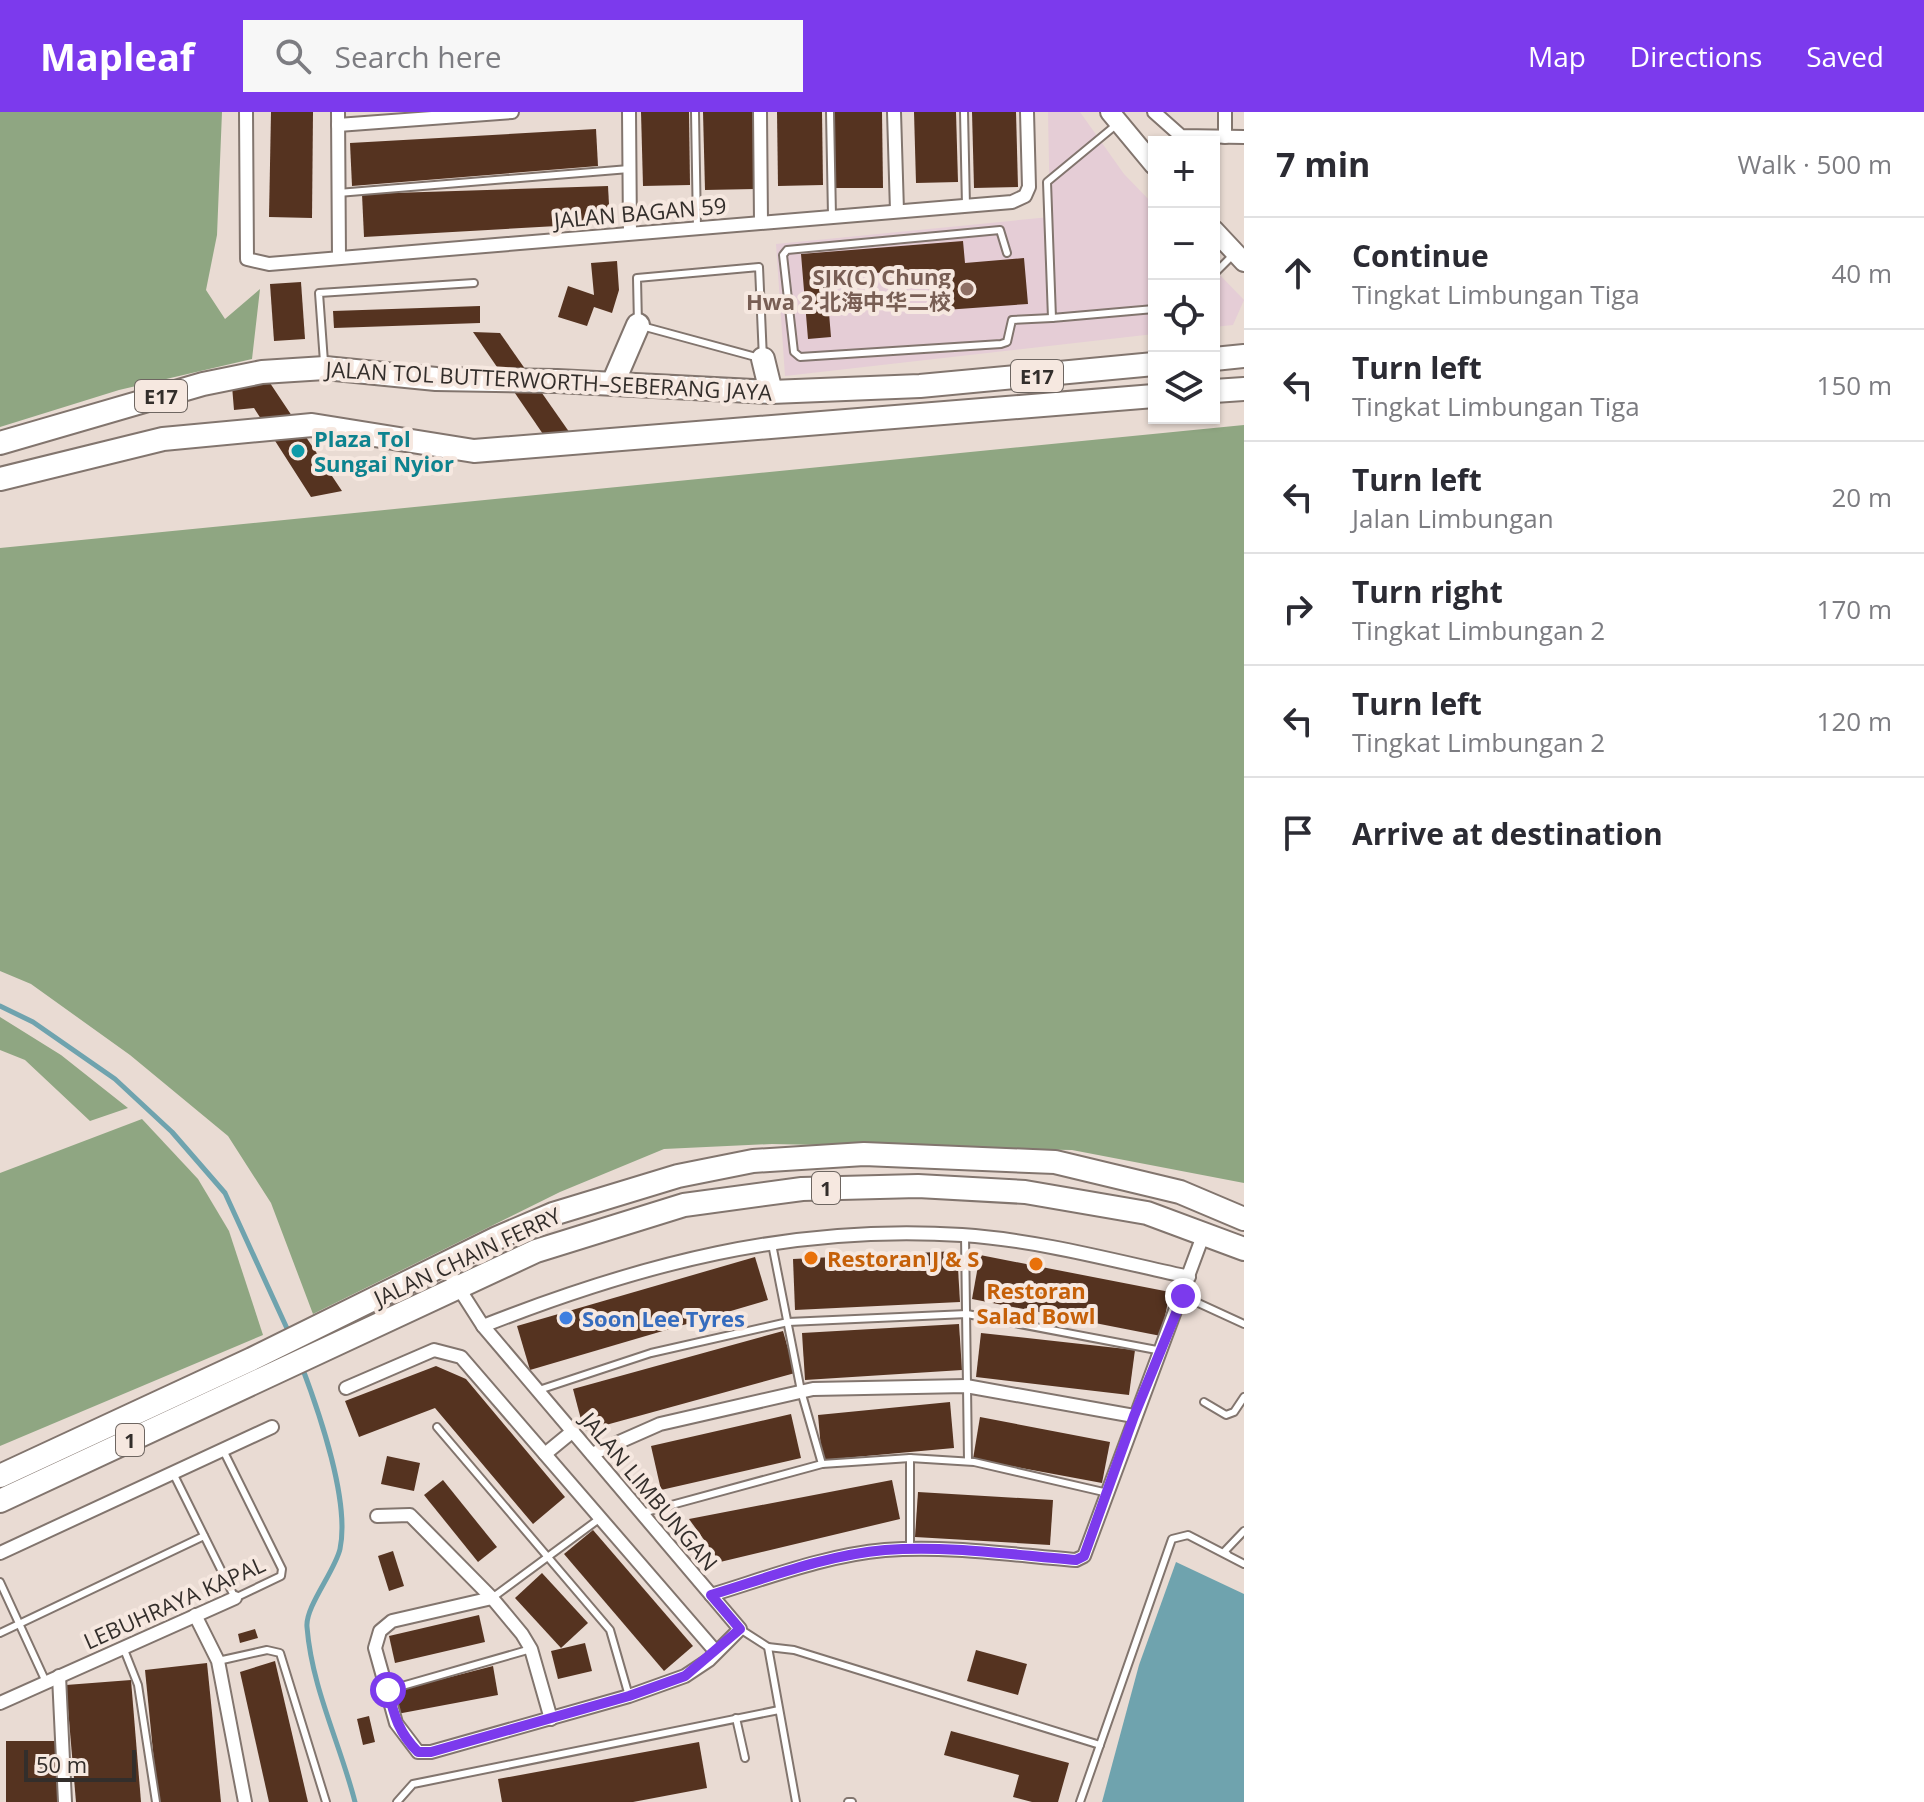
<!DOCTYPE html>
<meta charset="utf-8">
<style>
body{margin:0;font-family:"Open Sans","Noto Sans SC",sans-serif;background:#f7f7f7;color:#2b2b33}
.controls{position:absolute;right:24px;top:24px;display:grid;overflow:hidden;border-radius:0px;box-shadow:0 2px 6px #0004}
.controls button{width:72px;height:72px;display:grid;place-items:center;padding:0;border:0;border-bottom:2px solid #e1e1e2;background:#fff;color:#2b2b33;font:40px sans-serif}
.scale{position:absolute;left:24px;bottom:20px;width:112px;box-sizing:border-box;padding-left:8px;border:4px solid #332e2b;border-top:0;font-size:22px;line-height:28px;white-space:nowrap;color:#332e2b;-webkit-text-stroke:6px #f6e8e0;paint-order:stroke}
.stop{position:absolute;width:24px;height:24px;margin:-18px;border:6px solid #7c3aed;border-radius:50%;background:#fff}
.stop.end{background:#7c3aed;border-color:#fff;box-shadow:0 2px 8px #0008}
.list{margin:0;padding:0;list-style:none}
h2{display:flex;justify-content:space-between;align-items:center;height:104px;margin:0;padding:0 32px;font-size:34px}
h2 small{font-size:26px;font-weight:400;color:#7c7c81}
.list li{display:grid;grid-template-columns:52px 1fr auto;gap:24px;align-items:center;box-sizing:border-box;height:112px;padding:0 32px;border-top:2px solid #e1e1e2}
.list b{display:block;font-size:30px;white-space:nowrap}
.list p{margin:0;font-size:26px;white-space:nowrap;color:#7c7c81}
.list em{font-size:26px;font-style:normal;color:#7c7c81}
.icon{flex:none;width:44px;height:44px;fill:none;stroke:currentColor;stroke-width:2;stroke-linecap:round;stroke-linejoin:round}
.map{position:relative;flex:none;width:1244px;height:1690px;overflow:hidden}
header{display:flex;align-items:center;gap:48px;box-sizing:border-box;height:112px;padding:0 40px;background:#7c3aed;color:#fff}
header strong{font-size:38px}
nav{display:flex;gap:44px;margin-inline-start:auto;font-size:28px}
.search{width:560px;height:72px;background:#f7f7f7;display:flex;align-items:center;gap:20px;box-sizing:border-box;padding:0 28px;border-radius:0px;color:#7c7c81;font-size:30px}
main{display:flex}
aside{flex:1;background:#fff}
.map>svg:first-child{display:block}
.education{fill:#e5cdd6}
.forest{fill:#8fa682}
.water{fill:#6fa3ae}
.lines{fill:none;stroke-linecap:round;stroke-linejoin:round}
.stream{stroke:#6fa3ae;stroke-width:5}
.building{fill:#553320}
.lane-casing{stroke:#82756e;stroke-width:10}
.street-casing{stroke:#82756e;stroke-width:16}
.secondary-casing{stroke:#82756e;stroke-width:22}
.highway-casing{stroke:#82756e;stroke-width:26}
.lane{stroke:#fff;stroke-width:6}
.street{stroke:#fff;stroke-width:12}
.secondary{stroke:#fff;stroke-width:18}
.highway{stroke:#fff;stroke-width:22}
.route{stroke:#7c3aed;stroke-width:10}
.education-dot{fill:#8d6e63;stroke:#f6e8e0;stroke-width:3}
.culture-dot{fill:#0f9aa8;stroke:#f6e8e0;stroke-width:3}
.food-dot{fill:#e8710a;stroke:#f6e8e0;stroke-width:3}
.shop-dot{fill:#3f7fe0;stroke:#f6e8e0;stroke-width:3}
.labels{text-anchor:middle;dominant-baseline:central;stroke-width:8;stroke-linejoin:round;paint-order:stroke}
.shield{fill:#f6e8e0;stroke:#6e6661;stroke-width:2}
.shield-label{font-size:20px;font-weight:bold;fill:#332e2b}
.street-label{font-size:22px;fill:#332e2b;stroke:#f6e8e0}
.education-label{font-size:22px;font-weight:bold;fill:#785e54;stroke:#f6e8e0;text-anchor:end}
.culture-label{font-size:22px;font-weight:bold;fill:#0d838f;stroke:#f6e8e0;text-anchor:start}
.food-label{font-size:22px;font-weight:bold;fill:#c56008;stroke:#f6e8e0;text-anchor:start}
.shop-label{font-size:22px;font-weight:bold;fill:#366cbe;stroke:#f6e8e0;text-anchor:start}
</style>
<header>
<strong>Mapleaf</strong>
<div class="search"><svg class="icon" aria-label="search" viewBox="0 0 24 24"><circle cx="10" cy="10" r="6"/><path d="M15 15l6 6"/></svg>Search here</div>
<nav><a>Map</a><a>Directions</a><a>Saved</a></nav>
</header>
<main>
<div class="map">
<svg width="1244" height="1690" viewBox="0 0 1244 1690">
<rect width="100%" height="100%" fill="#e9dbd3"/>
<!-- education -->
<g class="education">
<polygon points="1048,0 1080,0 1124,62 1154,93 1154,222 785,264 776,132 1050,105"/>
<polygon points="1214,157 1244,188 1233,213 1214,215"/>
</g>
<!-- forest -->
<g class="forest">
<polygon points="0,0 222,0 217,123 206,178 225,207 260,177 252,247 119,278 0,315"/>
<polygon points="1244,313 1244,1071 1072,1038 772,1032 664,1037 560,1080 313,1202 271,1091 228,1024 130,943 31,872 0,859 0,436"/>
<polygon points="0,905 61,943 128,996 90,1009 25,948 0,938"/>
<polygon points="142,1007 198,1067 229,1119 263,1223 0,1334 0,1061"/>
</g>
<!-- water -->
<polygon class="water" points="1176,1450 1244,1482 1244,1690 1102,1690 1139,1553"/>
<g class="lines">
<!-- stream -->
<g class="stream">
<polyline points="0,894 33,910 115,967 172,1020 225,1081 290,1223"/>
<path d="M302,1255C319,1300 350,1390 340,1437C335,1459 305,1495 307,1515C312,1577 340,1631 355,1690"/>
</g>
</g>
<!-- building -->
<g class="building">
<polygon points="271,0 313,0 312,106 269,105"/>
<polygon points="641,0 689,0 690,73 643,74"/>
<polygon points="703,0 753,0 755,77 705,78"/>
<polygon points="777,0 822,0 823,73 778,74"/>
<polygon points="834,0 882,0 883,76 834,76"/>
<polygon points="914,0 956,0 958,70 916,71"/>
<polygon points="972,0 1016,0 1018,75 974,76"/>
<polygon points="596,17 598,54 352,74 350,31"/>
<polygon points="608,74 610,111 364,125 362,82"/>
<polygon points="963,129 965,151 1024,146 1028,192 931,199 927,157 826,165 831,225 808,227 801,142"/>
<polygon points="617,149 619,178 612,201 594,195 587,214 558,205 568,174 594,183 591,151"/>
<polygon points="301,170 305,227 274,229 270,172"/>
<polygon points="480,194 480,211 334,216 333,199"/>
<polygon points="473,220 500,221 572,324 545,325"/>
<polygon points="270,271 342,379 311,385 254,296 234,298 232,274"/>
<polygon points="957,1139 960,1190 795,1198 793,1147"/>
<polygon points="980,1143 1170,1180 1161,1224 972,1187"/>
<polygon points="755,1145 768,1188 530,1258 517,1214"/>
<polygon points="959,1212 962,1258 805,1268 802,1221"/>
<polygon points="783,1219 795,1261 584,1319 573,1277"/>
<polygon points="981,1221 1135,1238 1129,1283 976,1265"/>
<polygon points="436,1254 466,1267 565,1385 533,1412 435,1296 359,1325 345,1289"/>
<polygon points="950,1290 954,1336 822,1348 818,1303"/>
<polygon points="791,1302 801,1346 661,1378 651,1334"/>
<polygon points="980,1305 1110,1330 1102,1371 973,1347"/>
<polygon points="387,1344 420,1351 414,1379 381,1372"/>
<polygon points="443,1368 497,1435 478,1450 424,1383"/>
<polygon points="892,1368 900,1407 720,1450 689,1407"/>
<polygon points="918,1380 1053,1388 1050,1433 915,1425"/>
<polygon points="593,1418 693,1534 664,1559 564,1442"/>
<polygon points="393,1439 404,1474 389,1479 378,1444"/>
<polygon points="542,1461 588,1511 561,1536 515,1486"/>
<polygon points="479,1503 485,1530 395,1551 389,1524"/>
<polygon points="255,1517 258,1526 240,1531 238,1522"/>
<polygon points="585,1531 592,1559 558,1567 551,1539"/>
<polygon points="976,1538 1027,1552 1018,1583 967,1569"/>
<polygon points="275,1549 308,1690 269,1690 240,1560"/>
<polygon points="207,1551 221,1690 158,1690 145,1558"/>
<polygon points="493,1554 498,1583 397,1602 396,1579"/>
<polygon points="131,1568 141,1690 76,1690 66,1573"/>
<polygon points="369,1604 375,1630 363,1633 357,1607"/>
<polygon points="951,1619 1069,1651 1058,1690 1032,1690 1013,1685 1019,1663 944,1643"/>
<rect x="6" y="1629" width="51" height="61"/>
<polygon points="699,1630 707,1676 633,1690 502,1690 498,1667"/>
</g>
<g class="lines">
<!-- lane casing -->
<g class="lane-casing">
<g id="lane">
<polyline points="695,0 697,116"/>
<polyline points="830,0 832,104"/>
<polyline points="964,0 966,94"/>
<polyline points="1116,13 1047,70 1052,206 1154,197"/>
<polyline points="338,81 629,57"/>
<polyline points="1007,141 1000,118 787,138 783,143 794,240 800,245 1001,232 1007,230 1012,208 1052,206"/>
<polygon points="759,155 763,247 638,213 637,166"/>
<polyline points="1214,162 1233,143"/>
<polyline points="324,250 319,181 474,171"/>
<polyline points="965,1123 968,1349"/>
<polyline points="772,1132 801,1279 822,1352"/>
<polyline points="1183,1184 1244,1212"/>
<polyline points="539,1278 651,1241 788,1210 967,1202 1162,1239"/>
<polyline points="1204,1290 1226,1303 1234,1300 1244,1285"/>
<polyline points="437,1315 610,1518 629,1584"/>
<polyline points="173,1361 235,1486 281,1464 282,1457 223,1338"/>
<polyline points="642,1401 822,1352 910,1346 974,1350 1108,1381"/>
<polyline points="910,1437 910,1346"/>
<polyline points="1227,1442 1224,1440 1244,1419"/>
<polyline points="0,1470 46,1570"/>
<polyline points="492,1486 599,1407"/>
<polyline points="740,1517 768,1535 796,1690"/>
<polyline points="0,1521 204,1424"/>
<polyline points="123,1535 138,1573 156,1690"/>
<polyline points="768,1535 794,1538 1100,1633"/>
<polyline points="218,1549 267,1538 280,1541 326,1690"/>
<polyline points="388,1578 531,1537"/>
<polyline points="736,1606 745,1646"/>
<polyline points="397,1690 413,1672 779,1598"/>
<polyline points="848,1690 852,1690"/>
<polyline points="1080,1690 1172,1427 1188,1423 1244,1452"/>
</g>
</g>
<!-- street casing -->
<g class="street-casing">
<g id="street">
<polyline points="246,0 247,147 269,152 1012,90 1025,84 1029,75 1027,0"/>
<polyline points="338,0 339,145"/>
<polyline points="629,0 630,121"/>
<polyline points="760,0 761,110"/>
<polyline points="894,0 897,99"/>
<polyline points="1154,0 1181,24 1244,25"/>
<polyline points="1225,0 1225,25"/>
<polyline points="338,13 512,0"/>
<polyline points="444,1153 483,1214 740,1517 709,1548 685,1564 629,1584 431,1640 418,1640 396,1611 375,1536 380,1519 392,1509 492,1486"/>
<path d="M483,1214C640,1152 792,1112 962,1123C1038,1128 1115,1149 1189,1165"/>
<polyline points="346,1276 434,1238 461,1245 716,1540"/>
<polyline points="545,1342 573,1319"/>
<polyline points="592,1342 660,1312 813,1277 966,1274 1134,1304"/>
<polyline points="377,1404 410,1403 492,1486 522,1522 531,1537 551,1607"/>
<polyline points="0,1441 272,1315"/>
<path d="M711,1483C767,1466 826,1443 885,1438C948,1433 1013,1443 1076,1448L1084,1444L1204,1121"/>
<polyline points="195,1503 218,1549 245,1690"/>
<polyline points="59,1564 65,1690"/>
<polyline points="0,1591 235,1486"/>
</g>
</g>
<!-- secondary casing -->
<g class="secondary-casing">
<g id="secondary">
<polyline points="1110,0 1154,53"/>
<polyline points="1214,118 1244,150"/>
</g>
</g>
<!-- highway casing -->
<g class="highway-casing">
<g id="highway">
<polyline points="763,247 771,280"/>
<polyline points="1214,247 1244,244"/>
<polyline points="613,271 638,213"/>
<polyline points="1214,279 1244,277"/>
<polyline points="0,331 203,272 262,260 325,256 436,267 557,269 771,280 920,274 1154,252"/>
<polyline points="0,367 163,327 312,313 474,339 1154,284"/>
<polyline points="0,1364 252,1247 497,1126 553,1102 678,1064 753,1049 864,1042 1055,1050 1180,1080 1244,1107"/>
<polyline points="0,1389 536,1139 684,1093 802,1077 918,1074 1025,1080 1147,1101 1244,1137"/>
</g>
</g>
<!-- lane -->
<use href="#lane" class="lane"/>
<!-- street -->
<use href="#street" class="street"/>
<!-- secondary -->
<use href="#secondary" class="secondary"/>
<!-- highway -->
<use href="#highway" class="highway"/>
</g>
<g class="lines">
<!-- route -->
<path class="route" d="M388,1578C394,1604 399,1621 418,1640H431L629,1584L685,1564L740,1517L711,1483C767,1466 826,1443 885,1438C948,1433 1013,1443 1076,1448L1084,1444L1134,1304L1183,1184"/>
</g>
<!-- markers -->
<circle class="education-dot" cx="967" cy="177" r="8"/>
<circle class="culture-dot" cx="298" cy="339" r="8"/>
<g class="food-dot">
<circle cx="811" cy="1146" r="8"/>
<circle cx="1036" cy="1152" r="8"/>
</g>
<circle class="shop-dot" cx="566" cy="1206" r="8"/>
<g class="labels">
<!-- shield labels -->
<g class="shield">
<rect x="1011" y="248" width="52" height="32" rx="6"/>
<rect x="135" y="268" width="52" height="32" rx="6"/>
<rect x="812" y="1060" width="28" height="32" rx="6"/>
<rect x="116" y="1312" width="28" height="32" rx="6"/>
</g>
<g class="shield-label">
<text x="1037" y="264">E17</text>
<text x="161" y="284">E17</text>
<text x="826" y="1076">1</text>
<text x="130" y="1328">1</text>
</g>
<!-- street labels -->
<g class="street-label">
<text transform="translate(640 100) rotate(-5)">JALAN BAGAN 59</text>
<text transform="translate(549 268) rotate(3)">JALAN TOL BUTTERWORTH–SEBERANG JAYA</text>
<text transform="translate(467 1144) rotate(-25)">JALAN CHAIN FERRY</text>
<text transform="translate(650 1379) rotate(50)">JALAN LIMBUNGAN</text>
<text transform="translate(174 1490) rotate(-24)">LEBUHRAYA KAPAL</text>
</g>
<!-- education labels -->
<g class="education-label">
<text x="951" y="164">SJK(C) Chung<tspan x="951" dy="25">Hwa 2 北海中华二校</tspan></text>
</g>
<!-- culture labels -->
<g class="culture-label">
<text x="314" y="326">Plaza Tol<tspan x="314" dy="25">Sungai Nyior</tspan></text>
</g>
<!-- food labels -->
<g class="food-label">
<text x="827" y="1146">Restoran J &amp; S</text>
<text x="1036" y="1178" text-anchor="middle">Restoran<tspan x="1036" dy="25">Salad Bowl</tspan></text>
</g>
<!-- shop labels -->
<g class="shop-label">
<text x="582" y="1206">Soon Lee Tyres</text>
</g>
</g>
</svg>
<div class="controls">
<button>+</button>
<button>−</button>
<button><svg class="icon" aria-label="locate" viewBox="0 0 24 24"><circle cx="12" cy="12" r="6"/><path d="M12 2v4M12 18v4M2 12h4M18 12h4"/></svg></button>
<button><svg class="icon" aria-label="layers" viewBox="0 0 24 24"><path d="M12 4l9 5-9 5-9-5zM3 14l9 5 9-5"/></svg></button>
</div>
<div class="scale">50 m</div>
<div class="stop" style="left:388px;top:1578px"></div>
<div class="stop end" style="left:1183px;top:1184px"></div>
</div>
<aside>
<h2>7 min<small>Walk · 500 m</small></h2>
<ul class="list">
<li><svg class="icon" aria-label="ahead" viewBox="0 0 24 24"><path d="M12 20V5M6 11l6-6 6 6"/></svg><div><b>Continue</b><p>Tingkat Limbungan Tiga</p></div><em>40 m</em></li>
<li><svg class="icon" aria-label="left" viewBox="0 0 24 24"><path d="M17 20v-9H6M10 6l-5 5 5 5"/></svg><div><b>Turn left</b><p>Tingkat Limbungan Tiga</p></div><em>150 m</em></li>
<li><svg class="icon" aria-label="left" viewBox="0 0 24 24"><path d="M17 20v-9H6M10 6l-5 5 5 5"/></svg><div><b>Turn left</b><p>Jalan Limbungan</p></div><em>20 m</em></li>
<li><svg class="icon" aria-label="right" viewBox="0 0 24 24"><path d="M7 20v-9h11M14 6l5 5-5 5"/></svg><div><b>Turn right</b><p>Tingkat Limbungan 2</p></div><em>170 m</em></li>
<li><svg class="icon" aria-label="left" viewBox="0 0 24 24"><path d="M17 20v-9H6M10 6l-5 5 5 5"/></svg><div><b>Turn left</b><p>Tingkat Limbungan 2</p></div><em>120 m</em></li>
<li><svg class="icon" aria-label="arrive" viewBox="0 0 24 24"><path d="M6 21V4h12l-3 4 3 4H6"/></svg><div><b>Arrive at destination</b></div></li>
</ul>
</aside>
</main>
